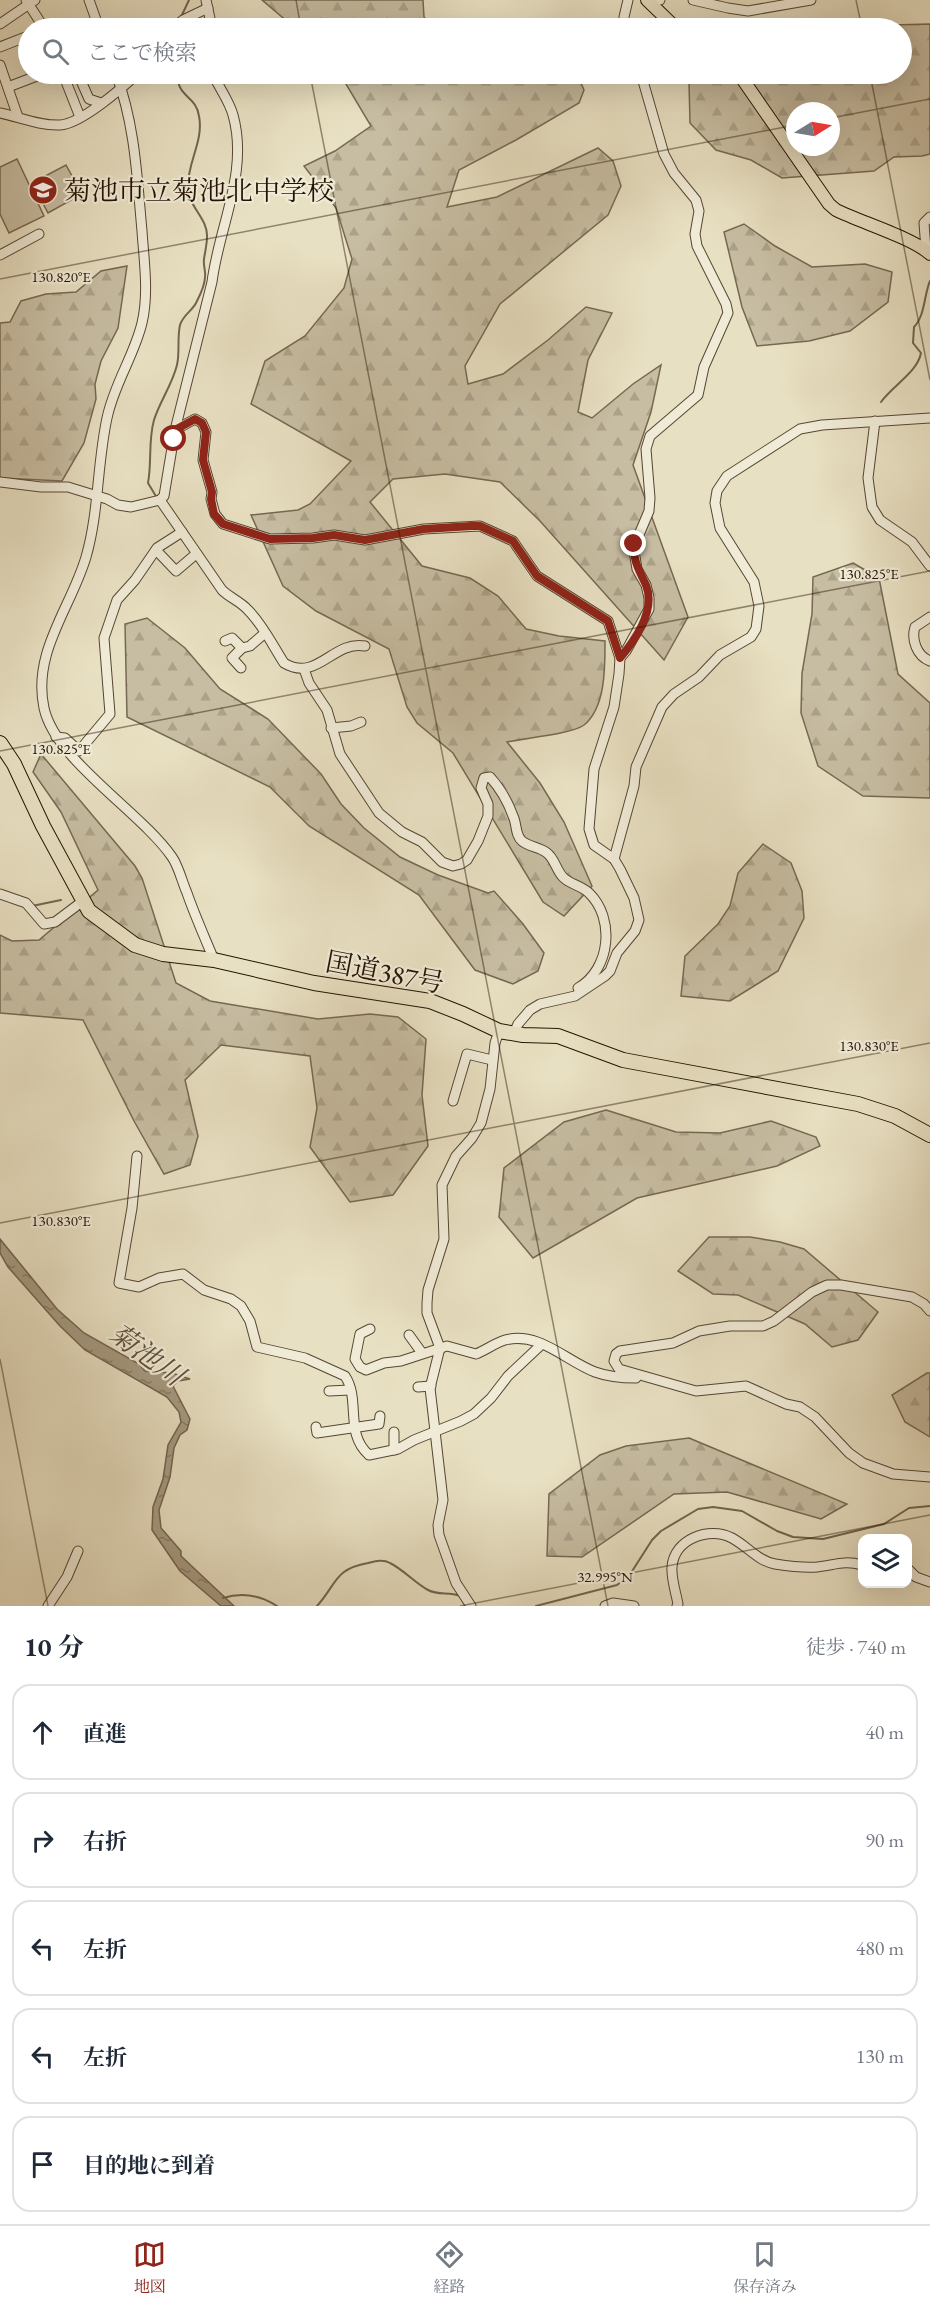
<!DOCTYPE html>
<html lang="ja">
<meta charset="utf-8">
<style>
body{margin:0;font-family:"EB Garamond","Noto Serif JP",serif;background:#f2f2f3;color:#1f2937}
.controls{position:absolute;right:18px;bottom:18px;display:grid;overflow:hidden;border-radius:12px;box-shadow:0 6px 24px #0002}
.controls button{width:54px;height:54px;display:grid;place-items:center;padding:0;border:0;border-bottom:2px solid #e0e1e3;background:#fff;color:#1f2937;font:30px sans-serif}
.compass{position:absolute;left:786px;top:102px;width:54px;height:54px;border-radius:50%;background:#fff;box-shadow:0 6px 24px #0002;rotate:79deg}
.stop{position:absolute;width:18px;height:18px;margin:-14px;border:4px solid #8f2418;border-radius:50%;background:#fff}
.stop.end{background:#8f2418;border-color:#fff;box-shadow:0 2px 6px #0008}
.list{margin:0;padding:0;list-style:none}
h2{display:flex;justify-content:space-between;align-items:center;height:78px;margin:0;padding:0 24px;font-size:26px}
h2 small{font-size:20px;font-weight:400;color:#747a83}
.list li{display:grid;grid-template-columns:39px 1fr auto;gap:18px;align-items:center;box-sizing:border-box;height:96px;margin:0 12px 12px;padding:0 12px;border:2px solid #e0e1e3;border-radius:18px}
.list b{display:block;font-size:22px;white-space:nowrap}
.list em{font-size:20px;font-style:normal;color:#747a83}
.icon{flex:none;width:33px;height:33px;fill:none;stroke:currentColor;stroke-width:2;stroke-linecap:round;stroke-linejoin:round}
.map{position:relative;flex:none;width:930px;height:1606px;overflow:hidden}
.search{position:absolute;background:#fff;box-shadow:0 6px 24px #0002;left:18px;right:18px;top:18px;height:66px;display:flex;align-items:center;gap:15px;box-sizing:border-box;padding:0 21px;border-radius:33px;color:#747a83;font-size:22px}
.sheet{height:618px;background:#fff}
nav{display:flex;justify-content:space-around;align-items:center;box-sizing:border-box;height:84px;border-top:2px solid #e0e1e3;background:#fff;font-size:16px;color:#747a83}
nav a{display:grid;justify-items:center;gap:3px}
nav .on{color:#8f2418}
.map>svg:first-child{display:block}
.forest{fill:url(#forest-firs);stroke:#766852;stroke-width:1.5;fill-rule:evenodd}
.garden{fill:#c7bda2;stroke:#766852;stroke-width:1.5}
.water{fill:url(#water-ripples);stroke:#72644f;stroke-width:1.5}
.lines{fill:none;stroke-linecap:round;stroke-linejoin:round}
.stream{stroke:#72644f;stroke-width:2}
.minor-casing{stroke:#564633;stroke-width:11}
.major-casing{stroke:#251303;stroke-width:14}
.highway-casing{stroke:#251303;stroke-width:16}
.minor{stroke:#f0ebd7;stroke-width:9}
.major{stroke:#e8e0c2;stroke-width:12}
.highway{stroke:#e8e0c2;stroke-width:14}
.route{stroke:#8f2418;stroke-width:8}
.ticks{fill:none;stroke:#251303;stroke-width:1.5;stroke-opacity:0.45}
.labels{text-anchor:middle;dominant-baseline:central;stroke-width:4.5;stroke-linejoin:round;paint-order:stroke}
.poi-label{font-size:27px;fill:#251303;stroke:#f0ebd7;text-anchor:start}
.street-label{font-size:27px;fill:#251303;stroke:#f0ebd7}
.water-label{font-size:28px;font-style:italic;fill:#5f503c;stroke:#f0ebd7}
.ticks-label{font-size:15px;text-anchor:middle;fill:#251303;stroke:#f0ebd7;stroke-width:4.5;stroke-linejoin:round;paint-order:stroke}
</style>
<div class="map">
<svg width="930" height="1606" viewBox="0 0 930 1606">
<defs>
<pattern id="forest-firs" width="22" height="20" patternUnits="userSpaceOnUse" patternTransform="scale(1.5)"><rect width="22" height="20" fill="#c7bda2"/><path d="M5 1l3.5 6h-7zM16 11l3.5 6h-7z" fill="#aba28a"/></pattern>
<pattern id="water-ripples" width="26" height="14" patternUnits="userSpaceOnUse" patternTransform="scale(1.5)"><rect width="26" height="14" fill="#a69a81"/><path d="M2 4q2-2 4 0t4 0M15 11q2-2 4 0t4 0" fill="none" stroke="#877c67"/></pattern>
</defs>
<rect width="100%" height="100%" fill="#e8e0c2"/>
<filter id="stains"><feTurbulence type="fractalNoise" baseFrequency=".00333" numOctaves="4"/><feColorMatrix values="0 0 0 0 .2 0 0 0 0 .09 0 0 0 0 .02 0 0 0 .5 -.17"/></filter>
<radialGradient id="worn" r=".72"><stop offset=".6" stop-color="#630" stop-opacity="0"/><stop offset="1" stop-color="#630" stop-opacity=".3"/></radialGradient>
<!-- forest -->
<g class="forest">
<polygon points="262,0 423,0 424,17 433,28 295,28"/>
<path d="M930,24V154L922,156L894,157L874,171L782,178L751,160L716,150L690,123L689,82L703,74H902V28H881L891,25ZM795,111H831V147H795Z"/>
<path d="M340,74H577L584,90L579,103L516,140L459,170L447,207L497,197L598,148L613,161L621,186L608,215L500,304L465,366L468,384L503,374L548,340L586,307L612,313L588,360L578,412L592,418L633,384L661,365L651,412L633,465L688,617L664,660L540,521L500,482L445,474L393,479L370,502L422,566L470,578L498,596L526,629L559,636L605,641C605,666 606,707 584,725C572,734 524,738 507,742L540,783L564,822L592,886L564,916L543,902L453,753L417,723L407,707L389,649L316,611L283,586L251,515L298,510L310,504L351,461L251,404L265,361L305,336L344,288L352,259L336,208L304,166L335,151L371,126Z"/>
<polygon points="744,224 775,246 812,267 865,264 892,272 888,302 850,331 809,341 757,346 742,307 724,232"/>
<polygon points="127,266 118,328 101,361 95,384 96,399 84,443 62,481 0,478 0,323 10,322 21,301 46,294 76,292 101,271"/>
<polygon points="853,563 879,578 898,674 930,703 930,798 863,796 818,766 801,713 802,673 812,614 813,577"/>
<polygon points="147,618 185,648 220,689 268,719 321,774 341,804 364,828 400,857 438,875 488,893 494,891 523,924 544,953 538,971 513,984 475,970 419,895 309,826 270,787 127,717 125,624"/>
<polygon points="41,754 135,866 142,878 176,983 210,1001 318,1019 370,1014 398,1017 426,1039 422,1095 428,1146 393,1195 350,1202 310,1147 317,1108 310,1056 221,1045 185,1080 198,1136 190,1165 164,1174 134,1121 83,1020 0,1013 0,935 12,941 39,940 98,890 61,812 33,772"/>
<polygon points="763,844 791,863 802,891 804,918 778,971 730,1001 681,996 685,956 718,924 730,906 738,873"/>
<polygon points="606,1110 676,1132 720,1133 771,1121 816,1137 820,1146 777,1166 637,1198 533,1258 499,1217 504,1168 564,1122"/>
<polygon points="709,1237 750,1237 780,1242 804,1249 878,1312 858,1340 832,1347 805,1324 738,1295 713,1294 678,1271"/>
<polygon points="927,1373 930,1373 930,1437 905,1422 892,1395"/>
<polygon points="689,1438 847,1504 821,1519 727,1492 674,1494 582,1557 547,1556 549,1494 600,1455 626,1446"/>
</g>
<!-- garden -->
<g class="garden">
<polygon points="17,159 44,216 9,233 0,214 0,167"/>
<polygon points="66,165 82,194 48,213 32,183"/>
</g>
<!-- water -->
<polygon class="water" points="0,1239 57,1309 84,1333 139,1364 145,1371 172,1373 190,1379 178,1381 173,1386 190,1419 187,1430 180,1435 174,1448 170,1477 159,1510 161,1528 181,1551 181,1556 234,1606 221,1606 180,1571 152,1530 153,1507 163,1479 168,1445 181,1422 179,1412 167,1397 85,1350 60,1326 8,1267 0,1253"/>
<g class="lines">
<!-- stream -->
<g class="stream">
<polyline points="181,17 189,0"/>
<path d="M881,402C892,386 917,373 921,353L913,343L914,327C925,316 924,295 930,281"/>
<path d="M157,498L148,483C152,462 148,441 154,420C160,401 172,385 177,365C180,352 177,338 180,325C183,315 192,311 196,303C200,295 205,286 205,277C206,271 203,266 204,259C205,252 207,244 207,237C208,218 188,207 188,187C187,163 204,141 199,116C196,95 178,99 177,74"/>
<polyline points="32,906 61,900"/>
<path d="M223,1598C242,1592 260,1595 277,1606"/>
<path d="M317,1606C337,1584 334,1569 368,1563C376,1561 383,1559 390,1563C404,1570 415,1583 428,1590C439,1596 449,1591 460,1596"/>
<polyline points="536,1606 617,1585 629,1576 652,1540 661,1531 698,1509 713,1507 742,1511 777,1531 793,1537 823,1539 884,1524 909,1508 930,1506"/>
</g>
<!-- minor casing -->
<g class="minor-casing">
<g id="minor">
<polyline points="26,0 44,28"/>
<polyline points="89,0 99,28"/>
<polyline points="206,0 212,28"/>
<polyline points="647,0 660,0"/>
<polyline points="693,0 728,8 748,11 811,0"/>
<polyline points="0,24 35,0"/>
<polyline points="173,28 183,20 208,8"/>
<polyline points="625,28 624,17 628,0"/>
<polyline points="0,47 28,36"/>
<polyline points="0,65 18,117"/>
<polyline points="63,74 80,117"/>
<polyline points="78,74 89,99 101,103"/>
<path d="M116,74C135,124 137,177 142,231C144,261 149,293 142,323C134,356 114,384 107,418C97,464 99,512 86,557C71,608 32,652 44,708C55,760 140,811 172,857C179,867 182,882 187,893C195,916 205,938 214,960"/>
<polyline points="8,87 42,74"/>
<path d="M0,113C19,117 40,126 60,125C81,124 122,88 137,74"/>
<polyline points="926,250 924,223 930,217"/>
<polyline points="0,255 39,234"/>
<polyline points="875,421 868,478 872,507 880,520 912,542 930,566"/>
<polyline points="175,430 195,419 202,423 206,432 203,460 212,492 211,499 215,514 223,524 270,539 313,538 334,535 365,540 424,529 480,526 513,541 537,576 608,621 620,658 619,674 614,707 594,769 589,829 594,845 614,859 620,869 634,898 639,920 635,931 617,953 610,971 605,976 575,996 540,1004 530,1010 518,1024 514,1033"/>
<path d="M0,482L41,487H68L107,499L118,505L131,507L160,500L164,496L175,430L212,282C219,226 249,172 233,115C229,100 219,88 213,74"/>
<path d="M160,500L222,590C230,598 240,601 248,610C263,625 273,646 284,663C317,683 333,640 365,646"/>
<polyline points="156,550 176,571 196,554"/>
<path d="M930,617L915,627C911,640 917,656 930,661"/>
<polyline points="225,641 232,638 242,648 250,646 265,633"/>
<polyline points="620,658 626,651 649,609 649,598 646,585 637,569 634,551 635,544 649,511 650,498 646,449 650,436 698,395 704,367 728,313 726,304 697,246 695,234 699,211 696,200 674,173 664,154 641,74"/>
<polyline points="241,668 232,658 242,648"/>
<path d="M304,669L309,683L327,710L340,754L379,813L402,832L422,842L442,862L453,866L461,864L467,860L478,841L488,816V804L481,788L484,778L490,777C500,788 508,802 513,816C517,824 515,835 522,841C529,847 540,847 547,853C554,858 556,869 562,876C568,884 581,885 589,893C615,918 611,969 578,988"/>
<polyline points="331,728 351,726 361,722"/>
<polyline points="56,737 65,738 79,751 110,714 104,638 117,600 135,580 157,548 182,532"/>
<polyline points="614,859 634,786 636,767 662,707 674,694 699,677 720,655 751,637 756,629 759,606 754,582 720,528 715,503 717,491 727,476 800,429 822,425 930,418"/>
<polyline points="0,894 26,903 44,924 55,922 83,901"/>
<polyline points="453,1101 467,1054 492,1060"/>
<path d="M137,1156L132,1208L119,1283L139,1287L159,1278L183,1274L204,1290L231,1299L241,1306L250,1321L257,1347L305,1358L345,1376C361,1400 344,1433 369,1455L398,1449L414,1440L461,1421L474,1414L491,1398L508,1376L542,1344"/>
<polyline points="930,1311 924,1304 912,1297 841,1285 827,1285 812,1292 774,1321 763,1326 730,1326 699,1331 673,1343 620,1351 616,1354 614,1361 619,1369 696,1391 746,1386 786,1404 800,1407 815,1417 849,1453 863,1463 893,1474 930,1477"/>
<path d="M370,1329L360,1334L355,1359L360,1367L366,1370L384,1363L401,1361L447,1346L476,1354C486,1350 495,1343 505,1340C539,1331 566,1361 595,1372C609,1377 622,1378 636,1378"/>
<polyline points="409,1335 422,1353"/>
<polyline points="418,1387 431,1386"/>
<polyline points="329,1391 350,1390"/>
<polyline points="316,1427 317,1433 379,1424 380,1416"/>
<polyline points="394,1432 394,1450"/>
<polyline points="908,1569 916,1577 930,1582"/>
<polyline points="48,1606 67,1577 78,1551"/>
<polyline points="471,1606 456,1583 439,1535 438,1525 443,1500 430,1388 440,1348 427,1313 427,1303 428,1290 444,1239 442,1185 456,1156 472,1138 481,1123 490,1089 495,1043 499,1031"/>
<polyline points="605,1606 613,1603 634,1606"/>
<path d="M677,1606L678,1604C676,1593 671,1578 672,1567C674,1539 709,1526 732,1538C747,1546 758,1561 775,1564C788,1566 804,1568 817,1567C835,1565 844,1560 862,1565"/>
</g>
</g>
<!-- major casing -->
<g class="major-casing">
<g id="major">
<polyline points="647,0 676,28"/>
<path d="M739,74L829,204L836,210C860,222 913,238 930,254"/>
</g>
</g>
<!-- highway casing -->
<g class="highway-casing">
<polyline id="highway" points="0,743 14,764 43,826 89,911 135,945 163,954 214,960 314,983 430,1001 463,1014 499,1031 523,1035 558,1036 623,1060 858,1104 895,1116 930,1135"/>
</g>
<!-- minor -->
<use href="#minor" class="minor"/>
<!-- major -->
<use href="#major" class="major"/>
<!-- highway -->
<use href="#highway" class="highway"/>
</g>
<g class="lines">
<!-- route -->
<path class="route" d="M174,439L175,430L195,419L202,423L206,432L203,460L212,492L211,499L214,514L223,524L270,539L313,538L334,535L365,540L424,529L472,526H480L513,541L537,576L608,621L620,658C636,639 656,610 646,585C639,570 633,561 634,544"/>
</g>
<!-- ticks -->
<path class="ticks" d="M296,0L301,28M856,0L862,28M310,74L608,1606M870,74L930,380M831,118L930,99M0,279L795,125M0,751L930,571M0,1223L930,1043M0,1359L48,1606M460,1606L930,1515"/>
<!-- icons -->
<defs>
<g id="school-disc" transform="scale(1.5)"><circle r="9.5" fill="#8f2418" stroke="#f0ebd7"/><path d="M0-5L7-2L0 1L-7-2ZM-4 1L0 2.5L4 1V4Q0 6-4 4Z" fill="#fff"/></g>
</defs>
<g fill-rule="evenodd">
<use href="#school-disc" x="43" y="190"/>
</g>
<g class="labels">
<!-- poi labels -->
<g class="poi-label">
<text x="64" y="190">菊池市立菊池北中学校</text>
</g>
<!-- street labels -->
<g class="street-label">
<text transform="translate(385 972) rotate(11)">国道387号</text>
</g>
<!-- water labels -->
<g class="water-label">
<text transform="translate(147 1354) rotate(36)">菊池川</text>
</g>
</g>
<g class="ticks-label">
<text x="61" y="282">130.820°E</text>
<text x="869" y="579">130.825°E</text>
<text x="61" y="754">130.825°E</text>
<text x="869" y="1051">130.830°E</text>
<text x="61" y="1226">130.830°E</text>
<text x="605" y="1582">32.995°N</text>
</g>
<rect width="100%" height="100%" filter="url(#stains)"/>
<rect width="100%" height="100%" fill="url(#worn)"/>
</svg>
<div class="controls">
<button><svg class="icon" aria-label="layers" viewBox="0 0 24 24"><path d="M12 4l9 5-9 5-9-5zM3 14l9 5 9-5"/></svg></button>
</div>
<svg class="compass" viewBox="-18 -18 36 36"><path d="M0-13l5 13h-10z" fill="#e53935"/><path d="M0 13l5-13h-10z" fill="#747a83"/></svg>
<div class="stop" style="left:174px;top:439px"></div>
<div class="stop end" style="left:634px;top:544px"></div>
<div class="search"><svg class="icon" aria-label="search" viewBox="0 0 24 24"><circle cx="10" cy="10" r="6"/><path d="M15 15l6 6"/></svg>ここで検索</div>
</div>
<section class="sheet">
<h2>10 分<small>徒歩 · 740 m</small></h2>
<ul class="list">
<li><svg class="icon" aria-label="ahead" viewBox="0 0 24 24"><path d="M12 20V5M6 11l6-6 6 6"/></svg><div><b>直進</b></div><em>40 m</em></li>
<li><svg class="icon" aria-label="right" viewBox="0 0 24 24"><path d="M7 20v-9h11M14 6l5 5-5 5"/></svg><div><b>右折</b></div><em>90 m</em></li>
<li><svg class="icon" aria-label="left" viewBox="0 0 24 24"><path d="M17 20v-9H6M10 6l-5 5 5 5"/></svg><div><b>左折</b></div><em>480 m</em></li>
<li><svg class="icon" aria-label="left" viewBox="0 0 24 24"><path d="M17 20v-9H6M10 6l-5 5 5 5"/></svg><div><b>左折</b></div><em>130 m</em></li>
<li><svg class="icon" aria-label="arrive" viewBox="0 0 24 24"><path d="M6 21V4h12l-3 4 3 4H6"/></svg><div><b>目的地に到着</b></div></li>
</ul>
</section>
<nav>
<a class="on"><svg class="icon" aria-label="map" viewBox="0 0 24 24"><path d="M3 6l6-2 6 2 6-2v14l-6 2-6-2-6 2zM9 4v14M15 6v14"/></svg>地図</a>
<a><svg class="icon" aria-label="directions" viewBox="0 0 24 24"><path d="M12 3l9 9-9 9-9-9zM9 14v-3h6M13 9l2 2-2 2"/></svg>経路</a>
<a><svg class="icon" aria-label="saved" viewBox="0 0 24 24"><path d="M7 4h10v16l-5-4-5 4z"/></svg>保存済み</a>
</nav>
